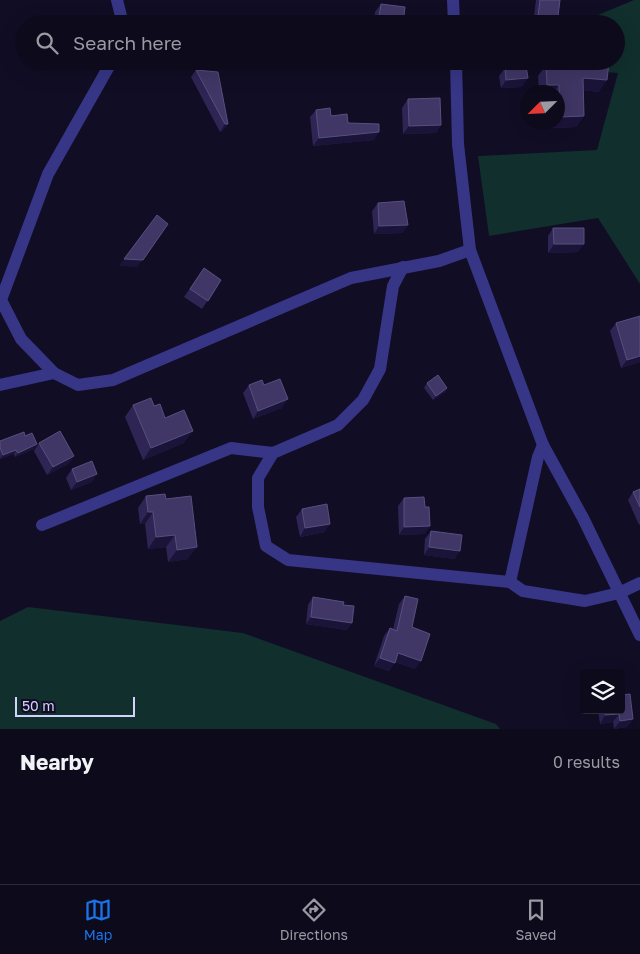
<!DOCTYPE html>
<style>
body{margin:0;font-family:"Golos Text",sans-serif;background:#1b1829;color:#f1f3f6}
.controls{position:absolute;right:15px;bottom:15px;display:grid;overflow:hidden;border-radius:5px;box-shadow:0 5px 20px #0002}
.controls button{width:45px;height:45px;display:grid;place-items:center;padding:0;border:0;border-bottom:1px solid #2d2b3b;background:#0d0a1c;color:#f1f3f6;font:25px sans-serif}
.compass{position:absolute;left:520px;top:85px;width:45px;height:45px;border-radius:50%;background:#0d0a1c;box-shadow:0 5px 20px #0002;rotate:246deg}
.scale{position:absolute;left:15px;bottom:12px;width:120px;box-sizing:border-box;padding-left:5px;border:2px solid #d5d1ff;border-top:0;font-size:14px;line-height:18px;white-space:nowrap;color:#d5d1ff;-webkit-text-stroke:4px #110d25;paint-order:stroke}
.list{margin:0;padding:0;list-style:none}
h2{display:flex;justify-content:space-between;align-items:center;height:65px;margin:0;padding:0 20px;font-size:21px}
h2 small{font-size:16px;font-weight:400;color:#9a9aa3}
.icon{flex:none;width:28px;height:28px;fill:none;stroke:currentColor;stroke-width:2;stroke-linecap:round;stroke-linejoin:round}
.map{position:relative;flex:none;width:640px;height:729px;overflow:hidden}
.search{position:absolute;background:#0d0a1c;box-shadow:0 5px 20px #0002;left:15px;right:15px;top:15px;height:55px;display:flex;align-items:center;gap:12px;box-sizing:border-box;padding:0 18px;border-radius:28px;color:#9a9aa3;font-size:19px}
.sheet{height:155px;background:#0d0a1c}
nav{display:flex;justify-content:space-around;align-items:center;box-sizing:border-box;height:70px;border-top:1px solid #2d2b3b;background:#0d0a1c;font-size:14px;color:#9a9aa3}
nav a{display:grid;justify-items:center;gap:2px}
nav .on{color:#1a73e8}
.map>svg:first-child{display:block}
.green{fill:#102f2d}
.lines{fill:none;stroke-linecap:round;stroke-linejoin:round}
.minor{stroke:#373686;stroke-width:12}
.wall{fill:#2e2554}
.shaded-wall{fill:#1b1439}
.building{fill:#403766;stroke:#57507e}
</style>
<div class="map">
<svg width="640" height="729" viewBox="0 0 640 729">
<rect width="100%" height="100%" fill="#110d25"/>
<!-- green -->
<g class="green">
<polygon points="634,0 640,0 640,284 598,218 489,236 478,156 597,150 618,73 581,70 580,61 616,61 616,24 576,24"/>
<polygon points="28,607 243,633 496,724 500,729 0,729 0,621"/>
</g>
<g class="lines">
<!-- minor -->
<g class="minor">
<polyline points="117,0 123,24"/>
<polyline points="453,0 454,24"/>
<polyline points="456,61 458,144 470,250 543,445 583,518 640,635"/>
<polyline points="54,373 21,339 1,300 48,174 112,61"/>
<polyline points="0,385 54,373 78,385 113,380 351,278 439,261 470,250"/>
<polyline points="273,453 258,478 258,507 266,546 288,560 510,582 538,457 543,445"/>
<polyline points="42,525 231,448 273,453 338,425 363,400 380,369 393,286 403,267"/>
<polyline points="510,582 523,591 585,601 619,593 640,583"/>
</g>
</g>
<!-- wall -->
<g class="wall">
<polygon points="536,0 560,0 557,24 533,24"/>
<polygon points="381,4 403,24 374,24 375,12"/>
<polygon points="585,61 606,61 599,92 583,90 577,127 552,128 552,122 558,122 558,92 539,92 538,76 546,65 584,64"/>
<polygon points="505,68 522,87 501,88 499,76"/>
<polygon points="196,70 228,124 222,131 220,132 191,77"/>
<polygon points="408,99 441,125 436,133 403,134 402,108"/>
<polygon points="316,110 348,123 374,140 313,146 310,117"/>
<polygon points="378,203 403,233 374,234 372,211"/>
<polygon points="553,228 578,252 548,253 548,236"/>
<polygon points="204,268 221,280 202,309 184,297"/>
<polygon points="616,323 640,362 621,368 610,331"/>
<polygon points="427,383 447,388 445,392 433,400 424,388"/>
<polygon points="249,385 264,385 282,408 253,419 243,393"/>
<polygon points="133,405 154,406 165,418 184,443 143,460 125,417"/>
<polygon points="25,436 37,444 34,449 15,457 14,454 0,459 0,441"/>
<polygon points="39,443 74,456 68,464 47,475 34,451"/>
<polygon points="72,469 92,482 71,490 66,478"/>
<polygon points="640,489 640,524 639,525 628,500 633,492"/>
<polygon points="146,496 166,499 188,559 168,562 166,547 148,549 145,524 140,524 138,508"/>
<polygon points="404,498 425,507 430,526 424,534 399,535 398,506"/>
<polygon points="302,509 325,532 300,537 296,517"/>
<polygon points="431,531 455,559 424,555 425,539"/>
<polygon points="405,596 412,627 415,669 395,662 389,671 374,666 384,636 390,628 393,629 399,604"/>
<polygon points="313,597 343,605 347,630 306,624 308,605"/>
<polygon points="622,695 633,719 627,727 614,729 613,722 600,724 598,710 621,710"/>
</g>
<!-- shaded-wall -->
<g class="shaded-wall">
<polygon points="528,78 522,87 501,88 506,80"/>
<polygon points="583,78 607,80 599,92 575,89"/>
<polygon points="547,85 559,85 554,92 542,92"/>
<polygon points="584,116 577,127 552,128 556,122 558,122 558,121 560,117"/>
<polygon points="225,124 228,124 222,131 220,132"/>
<polygon points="441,125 436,133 403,134 409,126"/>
<polygon points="379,132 374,140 313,146 319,138"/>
<polygon points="168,224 137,267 119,266 124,259"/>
<polygon points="408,225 403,233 374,234 379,226"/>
<polygon points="554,244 584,244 578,252 548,253"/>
<polygon points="640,356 640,362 621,368 627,360"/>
<polygon points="447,388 445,392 433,400 436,396"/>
<polygon points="288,399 282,408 253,419 258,411"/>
<polygon points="193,431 184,443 143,460 151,448"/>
<polygon points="37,444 34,449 15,457 18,453"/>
<polygon points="16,450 14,454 0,459 3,455"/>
<polygon points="74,456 68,464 47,475 53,467"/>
<polygon points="97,474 92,482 71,490 77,482"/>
<polygon points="148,512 153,512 145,524 140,524"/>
<polygon points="330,524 325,532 300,537 305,528"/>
<polygon points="430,526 424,534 399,535 404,527"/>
<polygon points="175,535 166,547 148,549 156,537"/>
<polygon points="197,547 188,559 168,562 177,550"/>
<polygon points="429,547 460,551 455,559 424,555"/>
<polygon points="311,617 352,623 347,630 306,624"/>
<polygon points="398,653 421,661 415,669 393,661"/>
<polygon points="380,658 395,663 389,671 374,666"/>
<polygon points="619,714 613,722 600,724 605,715"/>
<polygon points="633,719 627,727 614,729 620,721"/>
</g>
<!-- building -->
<g class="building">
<polygon points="540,0 560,0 557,24 537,24"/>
<polygon points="381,4 405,7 403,24 378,24"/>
<polygon points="587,61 609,62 607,80 583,78 584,116 560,117 559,85 547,85 546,65 587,64"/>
<polygon points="526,66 528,78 506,80 505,68"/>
<polygon points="196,70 218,72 228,124 225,124"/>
<polygon points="440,98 441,125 409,126 408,99"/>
<polygon points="330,108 331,116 347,114 348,123 379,124 379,132 319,138 316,110"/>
<polygon points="404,201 408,225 379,226 378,203"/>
<polygon points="157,215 168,224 143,260 124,259"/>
<polygon points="553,228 584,228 584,244 554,244"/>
<polygon points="204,268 221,280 208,301 190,289"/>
<polygon points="640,316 640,356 627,360 616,323"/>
<polygon points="438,375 447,388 436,396 427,383"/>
<polygon points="280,379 288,399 258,411 249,385 262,380 264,385"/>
<polygon points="151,398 154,406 160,404 165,418 184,410 193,431 151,448 133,405"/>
<polygon points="60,431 74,456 53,467 39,443"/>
<polygon points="24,432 25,436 32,433 37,444 18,453 16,450 3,455 0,447 0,441"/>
<polygon points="92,461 97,474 77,482 72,469"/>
<polygon points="640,489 640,507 633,492"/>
<polygon points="165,494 166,499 191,496 197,547 177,550 175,535 156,537 153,512 148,512 146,496"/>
<polygon points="424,497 425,507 429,507 430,526 404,527 404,498"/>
<polygon points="327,504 330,524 305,528 302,509"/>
<polygon points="431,531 462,535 460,551 429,547"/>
<polygon points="405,596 418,599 412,627 430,634 421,661 398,653 395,663 380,658 390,628 397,631"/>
<polygon points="313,597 344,602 343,605 354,606 352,623 311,617"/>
<polygon points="621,687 622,695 630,694 633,719 620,721 619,714 605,715 605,710 621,710"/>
</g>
</svg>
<div class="controls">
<button><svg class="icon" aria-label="layers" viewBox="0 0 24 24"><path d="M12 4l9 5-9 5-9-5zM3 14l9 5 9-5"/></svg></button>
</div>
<svg class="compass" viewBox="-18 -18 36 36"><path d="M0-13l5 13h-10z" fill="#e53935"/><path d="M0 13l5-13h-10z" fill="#9a9aa3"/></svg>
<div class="scale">50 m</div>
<div class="search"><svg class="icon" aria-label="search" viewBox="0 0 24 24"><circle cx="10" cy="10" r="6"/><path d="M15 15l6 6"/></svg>Search here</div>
</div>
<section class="sheet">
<h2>Nearby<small>0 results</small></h2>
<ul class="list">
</ul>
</section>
<nav>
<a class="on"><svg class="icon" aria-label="map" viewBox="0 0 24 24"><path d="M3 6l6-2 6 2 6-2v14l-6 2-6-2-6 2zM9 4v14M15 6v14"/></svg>Map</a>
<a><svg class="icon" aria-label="directions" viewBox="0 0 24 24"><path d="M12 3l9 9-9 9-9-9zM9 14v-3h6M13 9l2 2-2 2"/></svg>Directions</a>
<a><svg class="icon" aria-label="saved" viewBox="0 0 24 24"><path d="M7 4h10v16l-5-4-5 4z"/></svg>Saved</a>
</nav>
